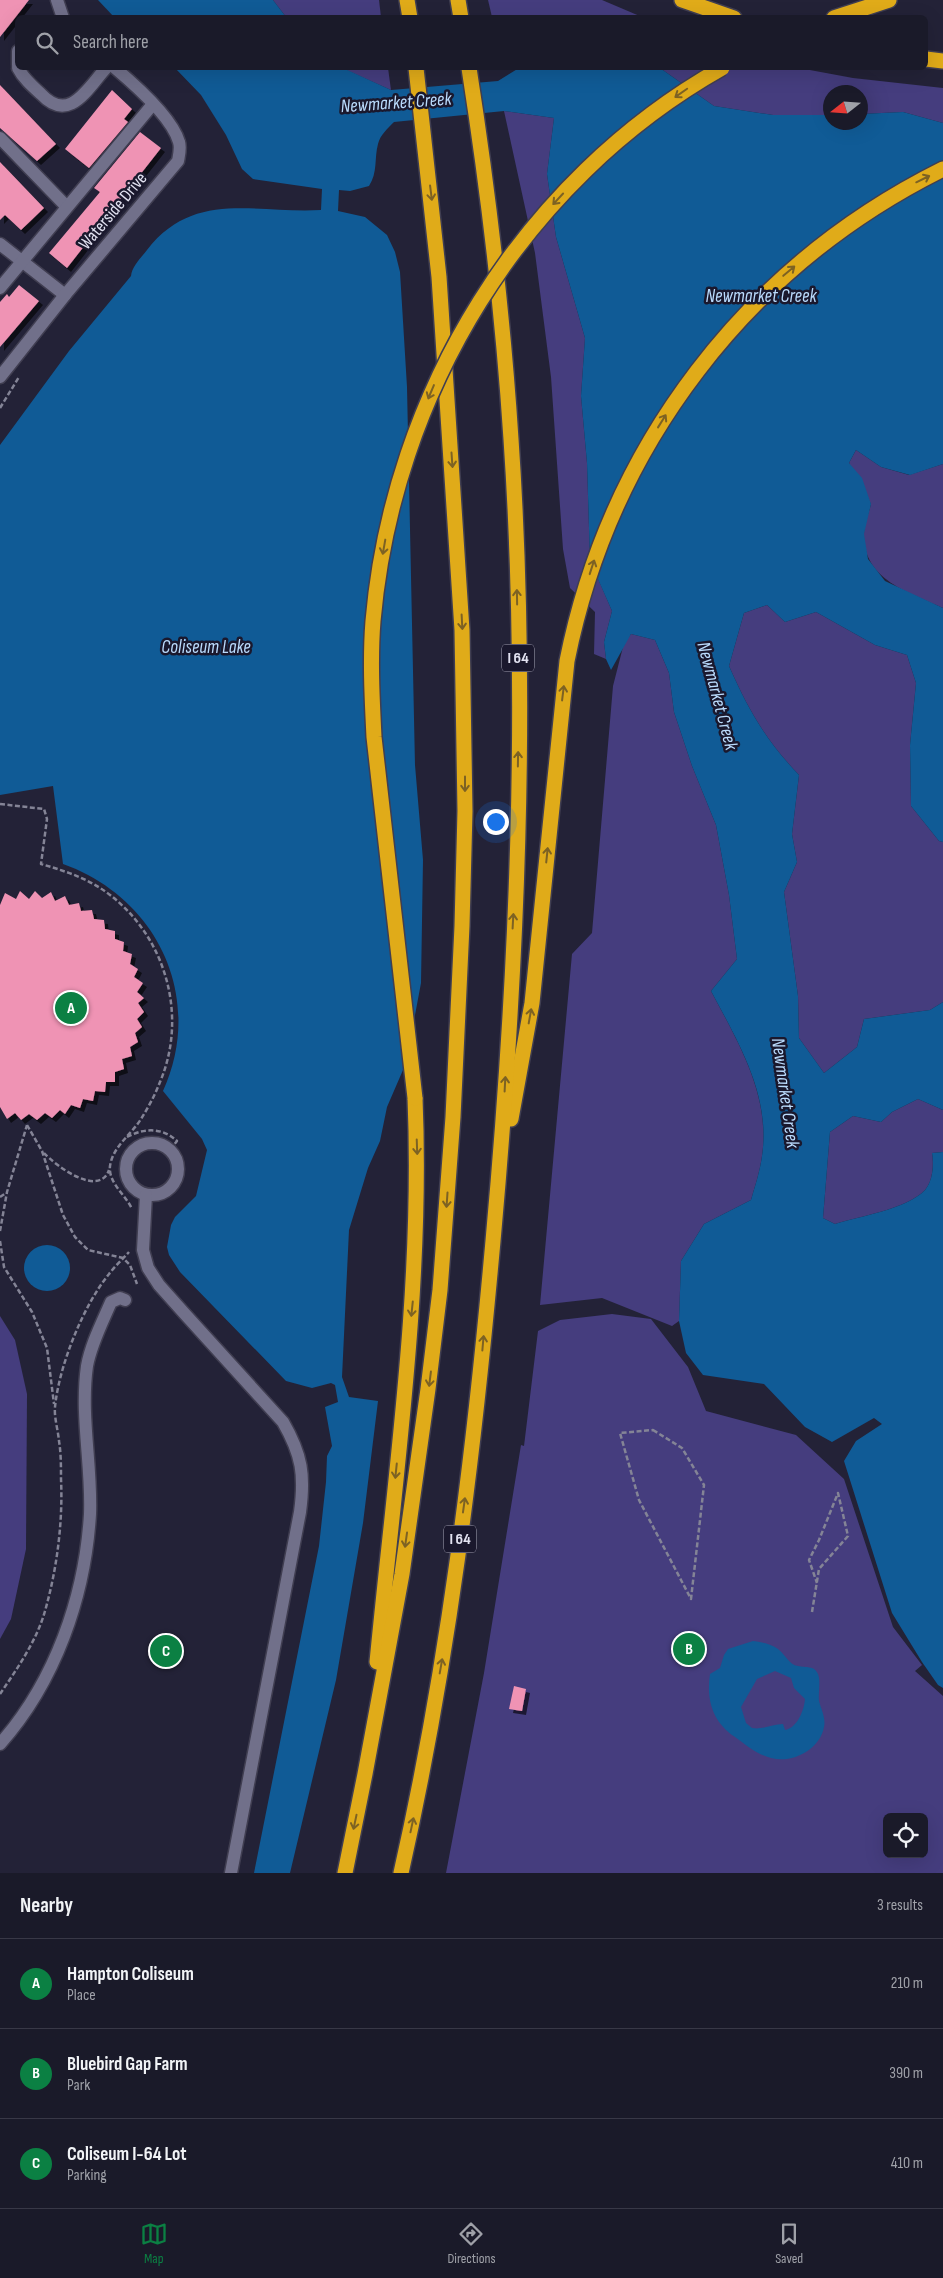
<!DOCTYPE html>
<style>
body{margin:0;font-family:"Sofia Sans Condensed",sans-serif;background:#232331;color:#f1f3f6}
.controls{position:absolute;right:15px;bottom:15px;display:grid;overflow:hidden;border-radius:8px;box-shadow:0 5px 20px #0002}
.controls button{width:45px;height:45px;display:grid;place-items:center;padding:0;border:0;border-bottom:1px solid #383846;background:#1a1a29;color:#f1f3f6;font:25px sans-serif}
.compass{position:absolute;left:823px;top:85px;width:45px;height:45px;border-radius:50%;background:#1a1a29;box-shadow:0 5px 20px #0002;rotate:253deg}
.you{position:absolute;left:495px;top:821px;width:18px;height:18px;margin:-12px;border:4px solid #fff;border-radius:50%;background:#1a73e8;box-shadow:0 0 0 8px #1a73e833}
.badge{display:grid;place-items:center;width:32px;height:32px;border-radius:50%;background:#0b8043;color:#fff;font-size:16px;font-weight:700}
.pin{position:absolute;translate:-50% -50%;border:2px solid #fff;box-shadow:0 1px 5px #0006}
.list{margin:0;padding:0;list-style:none}
h2{display:flex;justify-content:space-between;align-items:center;height:65px;margin:0;padding:0 20px;font-size:21px}
h2 small{font-size:16px;font-weight:400;color:#9fa1a8}
.list li{display:grid;grid-template-columns:32px 1fr auto;gap:15px;align-items:center;box-sizing:border-box;height:90px;padding:0 20px;border-top:1px solid #383846}
.list b{display:block;font-size:19px;white-space:nowrap}
.list p{margin:0;font-size:16px;white-space:nowrap;color:#9fa1a8}
.list em{font-size:16px;font-style:normal;color:#9fa1a8}
.icon{flex:none;width:28px;height:28px;fill:none;stroke:currentColor;stroke-width:2;stroke-linecap:round;stroke-linejoin:round}
.map{position:relative;flex:none;width:943px;height:1873px;overflow:hidden}
.search{position:absolute;background:#1a1a29;box-shadow:0 5px 20px #0002;left:15px;right:15px;top:15px;height:55px;display:flex;align-items:center;gap:12px;box-sizing:border-box;padding:0 18px;border-radius:8px;color:#9fa1a8;font-size:19px}
.sheet{height:335px;background:#1a1a29}
nav{display:flex;justify-content:space-around;align-items:center;box-sizing:border-box;height:70px;border-top:1px solid #383846;background:#1a1a29;font-size:14px;color:#9fa1a8}
nav a{display:grid;justify-items:center;gap:2px}
nav .on{color:#0b8043}
.map>svg:first-child{display:block}
.green{fill:#453d7e;fill-rule:evenodd}
.water{fill:#105b96;fill-rule:evenodd}
.building{fill:#ef93b4;filter:url(#shadow)}
.lines{fill:none;stroke-linecap:round;stroke-linejoin:round}
.minor-casing{stroke:#403e51;stroke-width:15}
.highway-casing{stroke:#403e51;stroke-width:18}
.path{stroke:#848496;stroke-width:2.5;stroke-dasharray:5 2.5;stroke-linecap:butt}
.minor{stroke:#71708a;stroke-width:12}
.highway{stroke:#e0ab19;stroke-width:15}
.highway-bridge-casing{stroke:#403e51;stroke-width:18;stroke-linecap:butt}
.highway-bridge{stroke:#e0ab19;stroke-width:15}
.oneway{stroke:#7d6223}
.labels{text-anchor:middle;dominant-baseline:central;stroke-width:5;stroke-linejoin:round;paint-order:stroke}
.shield{fill:#1a182d;stroke:#a6a5b6;stroke-width:1}
.shield-label{font-size:16px;font-weight:bold;fill:#e2e2f1}
.street-label{font-size:18px;fill:#e2e2f1;stroke:#1a182d}
.water-label{font-size:19px;font-style:italic;fill:#badbfd;stroke:#1a182d}
</style>
<div class="map">
<svg width="943" height="1873" viewBox="0 0 943 1873">
<defs>
<filter id="shadow"><feDropShadow dx="4" dy="4" stdDeviation="0" flood-color="#0009"/></filter>
</defs>
<rect width="100%" height="100%" fill="#232237"/>
<!-- green -->
<g class="green">
<polygon points="273,0 379,0 381,17 286,17"/>
<polygon points="488,0 602,0 642,17 492,17"/>
<polygon points="343,68 388,68 391,90 344,69"/>
<polygon points="660,68 799,68 853,78 943,88 943,123 903,112 861,114 860,92 830,92 830,115 773,115 714,106"/>
<polygon points="504,111 554,118 547,174 556,237 585,338 581,396 587,463 590,560 612,611 604,642 606,659 594,654 595,612 570,588 563,549 551,377 535,253"/>
<path d="M856,450L881,467L909,475L943,464V608C909,592 863,580 864,534C864,524 869,513 871,504L849,463Z"/>
<path d="M767,605L785,622L816,612L875,645L907,655L916,683L910,745L911,806L939,841L943,842V1002L930,1010L864,1019L857,1047L824,1073L799,1038L798,996L784,892L797,862L792,834L799,775C765,739 749,711 729,666L744,613Z"/>
<path d="M631,634L655,640L669,673L674,712L692,766L716,825L729,895L737,959L711,991C738,1042 771,1096 762,1156C760,1171 755,1186 751,1200L704,1224L681,1261L679,1321L672,1326L602,1298L540,1305L572,954L592,933L613,686L624,643Z"/>
<path d="M918,1099L943,1110V1152L932,1153C934,1164 933,1181 925,1190C907,1209 860,1216 835,1224L823,1218L830,1132L853,1116L881,1122L892,1112Z"/>
<path d="M612,1314L651,1319L688,1367L706,1411L796,1435L844,1479L893,1627L922,1665L915,1671L943,1696V1873H446L484,1673L521,1445L524,1446L538,1331L560,1320ZM887,1817H924V1854H887Z"/>
<polygon points="0,1316 15,1340 27,1394 26,1549 11,1619 0,1639"/>
</g>
<!-- water -->
<g class="water">
<polygon points="98,0 273,0 286,17 114,17"/>
<path d="M175,68H343L391,90L498,81L519,68H660L714,106L773,115H830V122H860L861,114L903,112L943,123V464L910,475L881,467L856,450L849,463L862,478L871,504L864,534L868,559L885,581L943,608V842L939,841L911,806L910,745L916,683L907,655L875,645L816,612L785,622L767,605L744,613L729,666C749,711 765,739 799,775L792,834L797,862L784,892L798,996L799,1038L824,1073L857,1047L864,1019L930,1010L943,1002V1110L918,1099L892,1112L881,1122L853,1116L830,1132L823,1218L835,1224C860,1216 907,1209 925,1190C933,1181 934,1164 932,1153L943,1152V1688L938,1685L922,1662L892,1613L844,1461L856,1441L882,1424L874,1418L832,1442L805,1427L764,1384L703,1375L686,1353L679,1321L681,1261L704,1224L751,1200C755,1186 760,1171 762,1156C771,1095 738,1042 711,991L737,959L729,895L716,825L692,766L674,712L669,673L655,640L631,634L611,670L606,659L604,642L612,611L590,561L587,463L581,396L585,338L556,237L547,174L554,118L504,111L394,122C388,128 380,135 378,144C374,159 378,172 369,186L350,191L339,190L338,211L365,217L387,235L395,252L400,272L407,387L415,765L423,860L421,983L406,1063L387,1107L380,1141L368,1168L349,1230L342,1377L349,1397L378,1401L363,1523L336,1680L290,1873H254L319,1546L326,1482L327,1456L332,1446L325,1407L338,1402L335,1385L331,1383L312,1388L286,1381L180,1272L169,1255L167,1247L171,1225L175,1217L196,1196L207,1150L202,1139L163,1091C205,998 158,898 63,864L53,786L0,795V445L69,351L131,276C132,266 141,258 147,250C194,189 256,214 321,210L322,189L253,179L242,169L226,135L201,95Z"/>
<circle cx="47" cy="1268" r="23"/>
<path d="M753,1641C762,1642 771,1644 778,1649C785,1654 789,1665 798,1666C806,1668 814,1665 818,1674C821,1682 818,1692 819,1701C821,1709 826,1718 824,1727C820,1749 793,1764 771,1758C758,1755 746,1745 735,1737C713,1722 706,1701 710,1674L720,1668L724,1655L728,1649ZM775,1671L791,1678L794,1688L805,1699C804,1711 797,1728 785,1730L783,1724C773,1724 763,1730 752,1728L746,1723L741,1707L757,1679Z"/>
</g>
<!-- building -->
<g class="building">
<polygon points="0,0 29,0 0,37"/>
<polygon points="0,85 56,144 37,161 0,128"/>
<polygon points="112,90 132,109 124,119 128,122 89,168 65,149"/>
<polygon points="140,132 161,148 67,268 49,253 100,192 94,188"/>
<polygon points="0,162 44,208 21,230 5,215 0,220"/>
<polygon points="19,285 39,301 0,347 0,302 7,294 9,297"/>
<polygon points="20,891 29,899 35,891 42,898 51,892 55,901 65,896 69,905 79,903 81,911 92,910 94,919 104,920 105,929 115,931 115,939 124,942 123,951 132,954 130,964 138,969 134,977 143,983 137,992 144,998 138,1003 144,1012 137,1019 142,1027 135,1033 138,1042 130,1047 132,1056 122,1059 124,1069 115,1072 115,1082 106,1082 105,1092 95,1091 93,1101 83,1099 80,1108 71,1105 65,1114 60,1110 52,1118 45,1113 37,1120 29,1114 21,1120 15,1113 7,1119 0,1107 0,905 5,893 16,899"/>
<polygon points="514,1686 526,1689 522,1711 509,1709"/>
</g>
<g class="lines">
<!-- minor casing -->
<g class="minor-casing">
<g id="minor">
<polyline points="57,0 63,18"/>
<polyline points="18,51 18,65"/>
<path d="M18,68C23,78 32,86 41,94C69,124 87,89 106,68"/>
<polyline points="0,138 66,206"/>
<polyline points="0,244 65,295"/>
<polyline points="0,288 153,104"/>
<path d="M0,377L65,295L178,161C179,155 181,148 179,142C172,117 134,84 115,68"/>
<circle cx="152" cy="1169" r="26"/>
<path d="M146,1195L143,1250L148,1268L159,1285L184,1313L283,1422C302,1455 305,1475 300,1512L231,1873"/>
<path d="M0,1744C55,1682 85,1597 90,1514C92,1465 80,1416 87,1366C91,1344 102,1323 111,1302L120,1298L125,1300"/>
</g>
</g>
<!-- highway casing -->
<g class="highway-casing">
<g id="highway">
<polyline points="407,0 410,18"/>
<polyline points="458,0 461,18"/>
<polyline points="682,0 734,18"/>
<polyline points="834,18 889,0"/>
<polyline points="926,59 943,61"/>
<path d="M511,1119L532,1003L567,661C610,446 746,267 943,169"/>
<path d="M377,1662C395,1475 423,1287 415,1098"/>
<polyline points="345,1873 365,1774 402,1574 428,1389 440,1290 453,1117 462,926 465,811 462,630 439,277 416,68"/>
<path d="M401,1873C448,1665 474,1453 493,1241C517,976 529,705 511,439C503,315 488,190 469,68"/>
</g>
</g>
<!-- path -->
<g class="path">
<polyline points="0,408 19,377"/>
<path d="M0,804L44,809L47,819L41,864C65,871 90,879 110,895C166,938 188,1016 160,1082C155,1095 148,1108 141,1119C131,1135 113,1146 110,1166C108,1183 126,1195 132,1209"/>
<polyline points="27,1125 42,1151 63,1215 75,1237 88,1250 123,1258 130,1265 137,1284"/>
<path d="M127,1137C144,1128 162,1127 177,1141L170,1150"/>
<path d="M44,1153C56,1166 99,1198 109,1170"/>
<polyline points="0,1197 6,1193"/>
<polyline points="0,1231 7,1192 27,1125"/>
<polyline points="0,1241 4,1267 32,1312 47,1348 54,1404"/>
<polygon points="653,1430 682,1448 704,1485 691,1599 639,1500 620,1433"/>
<polyline points="812,1612 819,1569 848,1536 838,1493 819,1540 809,1560 817,1583"/>
<path d="M0,1694C17,1669 37,1640 45,1611C57,1569 63,1522 61,1479C61,1466 61,1453 59,1441C58,1430 54,1417 55,1407C59,1366 83,1306 109,1274C115,1266 123,1259 129,1252"/>
</g>
<!-- minor -->
<use href="#minor" class="minor"/>
<!-- highway -->
<use href="#highway" class="highway"/>
<!-- highway-bridge casing -->
<g class="highway-bridge-casing">
<path id="highway-bridge" d="M415,1098L374,737C372,698 370,659 373,621C393,393 522,181 722,68"/>
</g>
<!-- highway-bridge -->
<use href="#highway-bridge" class="highway-bridge"/>
</g>
<!-- one-way arrows -->
<defs><path id="oneway-shaft" d="M-6 0H5M1.5-3L5.5 0L1.5 3" fill="none" stroke-width="1.6" stroke-linecap="round" stroke-linejoin="round" transform="scale(1.25)"/></defs>
<g class="oneway">
<use href="#oneway-shaft" transform="translate(681 93) rotate(145)"/>
<use href="#oneway-shaft" transform="translate(923 179) rotate(-26)"/>
<use href="#oneway-shaft" transform="translate(431 193) rotate(83)"/>
<use href="#oneway-shaft" transform="translate(558 199) rotate(133)"/>
<use href="#oneway-shaft" transform="translate(789 271) rotate(-40)"/>
<use href="#oneway-shaft" transform="translate(431 392) rotate(113)"/>
<use href="#oneway-shaft" transform="translate(662 421) rotate(-58)"/>
<use href="#oneway-shaft" transform="translate(452 460) rotate(86)"/>
<use href="#oneway-shaft" transform="translate(384 547) rotate(100)"/>
<use href="#oneway-shaft" transform="translate(592 567) rotate(-72)"/>
<use href="#oneway-shaft" transform="translate(517 597) rotate(-91)"/>
<use href="#oneway-shaft" transform="translate(462 622) rotate(87)"/>
<use href="#oneway-shaft" transform="translate(563 693) rotate(-83)"/>
<use href="#oneway-shaft" transform="translate(518 759) rotate(-89)"/>
<use href="#oneway-shaft" transform="translate(465 784) rotate(90)"/>
<use href="#oneway-shaft" transform="translate(547 855) rotate(-84)"/>
<use href="#oneway-shaft" transform="translate(513 921) rotate(-87)"/>
<use href="#oneway-shaft" transform="translate(530 1016) rotate(-80)"/>
<use href="#oneway-shaft" transform="translate(505 1084) rotate(-87)"/>
<use href="#oneway-shaft" transform="translate(417 1147) rotate(88)"/>
<use href="#oneway-shaft" transform="translate(447 1200) rotate(94)"/>
<use href="#oneway-shaft" transform="translate(412 1309) rotate(96)"/>
<use href="#oneway-shaft" transform="translate(483 1343) rotate(-85)"/>
<use href="#oneway-shaft" transform="translate(430 1379) rotate(97)"/>
<use href="#oneway-shaft" transform="translate(396 1471) rotate(96)"/>
<use href="#oneway-shaft" transform="translate(464 1505) rotate(-82)"/>
<use href="#oneway-shaft" transform="translate(406 1540) rotate(98)"/>
<use href="#oneway-shaft" transform="translate(441 1666) rotate(-80)"/>
<use href="#oneway-shaft" transform="translate(355 1822) rotate(102)"/>
<use href="#oneway-shaft" transform="translate(412 1825) rotate(-78)"/>
</g>
<g class="labels">
<!-- shield labels -->
<g class="shield">
<rect x="502" y="644.5" width="32" height="27" rx="4"/>
<rect x="444" y="1525.5" width="32" height="27" rx="4"/>
</g>
<g class="shield-label">
<text x="518" y="658">I 64</text>
<text x="460" y="1539">I 64</text>
</g>
<!-- street labels -->
<g class="street-label">
<text transform="translate(113 211) rotate(-50)">Waterside Drive</text>
</g>
<!-- water labels -->
<g class="water-label">
<text transform="translate(396 103) rotate(-4)">Newmarket Creek</text>
<text x="761" y="296">Newmarket Creek</text>
<text x="206" y="647">Coliseum Lake</text>
<text transform="translate(717 696) rotate(75)">Newmarket Creek</text>
<text transform="translate(785 1093) rotate(82)">Newmarket Creek</text>
</g>
</g>
</svg>
<div class="controls">
<button><svg class="icon" aria-label="locate" viewBox="0 0 24 24"><circle cx="12" cy="12" r="6"/><path d="M12 2v4M12 18v4M2 12h4M18 12h4"/></svg></button>
</div>
<svg class="compass" viewBox="-18 -18 36 36"><path d="M0-13l5 13h-10z" fill="#e53935"/><path d="M0 13l5-13h-10z" fill="#9fa1a8"/></svg>
<div class="you"></div>
<div class="pin badge" style="left:71px;top:1008px">A</div>
<div class="pin badge" style="left:689px;top:1649px">B</div>
<div class="pin badge" style="left:166px;top:1651px">C</div>
<div class="search"><svg class="icon" aria-label="search" viewBox="0 0 24 24"><circle cx="10" cy="10" r="6"/><path d="M15 15l6 6"/></svg>Search here</div>
</div>
<section class="sheet">
<h2>Nearby<small>3 results</small></h2>
<ul class="list">
<li><span class="badge">A</span><div><b>Hampton Coliseum</b><p>Place</p></div><em>210 m</em></li>
<li><span class="badge">B</span><div><b>Bluebird Gap Farm</b><p>Park</p></div><em>390 m</em></li>
<li><span class="badge">C</span><div><b>Coliseum I-64 Lot</b><p>Parking</p></div><em>410 m</em></li>
</ul>
</section>
<nav>
<a class="on"><svg class="icon" aria-label="map" viewBox="0 0 24 24"><path d="M3 6l6-2 6 2 6-2v14l-6 2-6-2-6 2zM9 4v14M15 6v14"/></svg>Map</a>
<a><svg class="icon" aria-label="directions" viewBox="0 0 24 24"><path d="M12 3l9 9-9 9-9-9zM9 14v-3h6M13 9l2 2-2 2"/></svg>Directions</a>
<a><svg class="icon" aria-label="saved" viewBox="0 0 24 24"><path d="M7 4h10v16l-5-4-5 4z"/></svg>Saved</a>
</nav>
